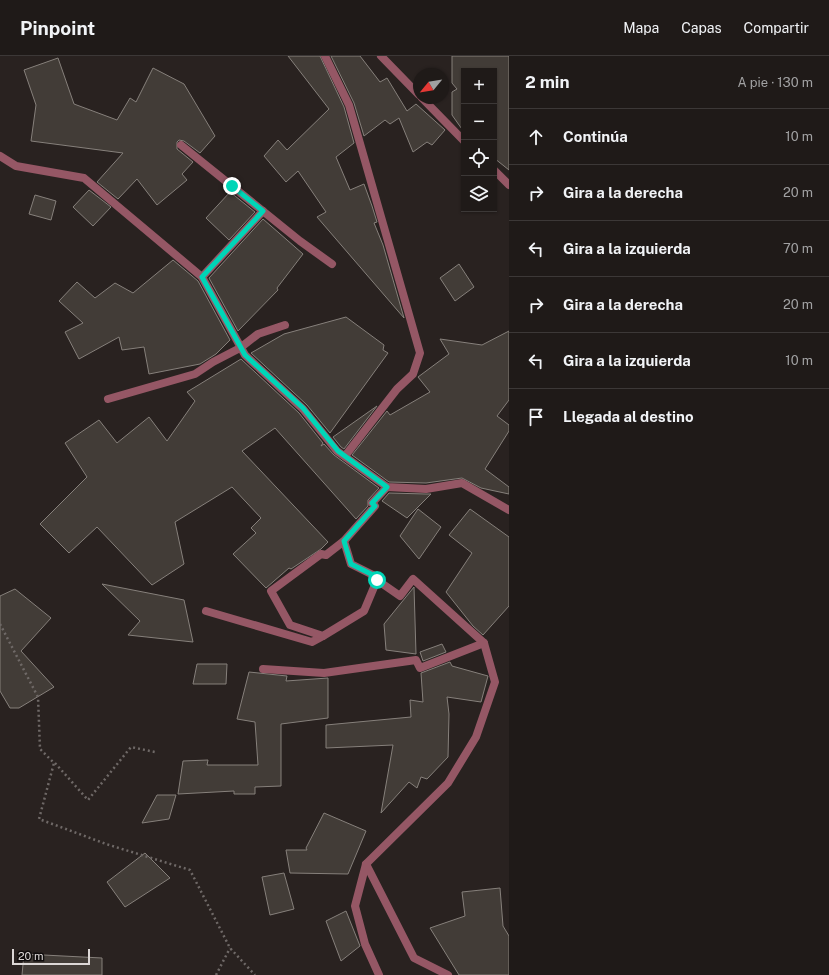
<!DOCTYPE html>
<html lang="es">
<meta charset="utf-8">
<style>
body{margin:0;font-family:"Public Sans",sans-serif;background:#2c2725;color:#f1f3f6}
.controls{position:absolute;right:12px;top:12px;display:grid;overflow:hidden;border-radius:0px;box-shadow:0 1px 3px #0004}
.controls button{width:36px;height:36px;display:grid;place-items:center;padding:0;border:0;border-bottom:1px solid #3c3837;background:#1f1a18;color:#f1f3f6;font:20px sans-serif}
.compass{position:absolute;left:413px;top:12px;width:36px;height:36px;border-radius:50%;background:#1f1a18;box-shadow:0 1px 3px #0004;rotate:240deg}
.scale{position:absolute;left:12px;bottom:10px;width:78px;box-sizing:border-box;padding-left:4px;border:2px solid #dcd7d6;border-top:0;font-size:11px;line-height:14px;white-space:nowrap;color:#dcd7d6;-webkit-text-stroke:3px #0f0c0c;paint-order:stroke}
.stop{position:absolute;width:12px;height:12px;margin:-9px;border:3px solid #00d5b7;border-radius:50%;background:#fff}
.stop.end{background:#00d5b7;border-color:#fff;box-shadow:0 1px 4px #0008}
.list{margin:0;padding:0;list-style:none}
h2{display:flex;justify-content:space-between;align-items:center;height:52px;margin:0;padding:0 16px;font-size:17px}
h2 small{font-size:13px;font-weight:400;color:#a1a1a2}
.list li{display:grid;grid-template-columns:26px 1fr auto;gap:12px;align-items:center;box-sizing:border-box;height:56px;padding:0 16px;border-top:1px solid #3c3837}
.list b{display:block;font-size:15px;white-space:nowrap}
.list em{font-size:13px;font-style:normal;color:#a1a1a2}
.icon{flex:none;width:22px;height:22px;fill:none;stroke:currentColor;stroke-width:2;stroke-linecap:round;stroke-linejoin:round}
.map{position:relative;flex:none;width:509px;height:919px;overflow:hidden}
header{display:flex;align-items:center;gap:24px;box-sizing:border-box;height:56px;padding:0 20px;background:#1f1a18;border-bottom:1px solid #3c3837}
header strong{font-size:19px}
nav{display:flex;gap:22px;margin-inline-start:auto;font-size:14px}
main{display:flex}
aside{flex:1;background:#1f1a18}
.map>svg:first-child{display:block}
.building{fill:#423c37;stroke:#86807b}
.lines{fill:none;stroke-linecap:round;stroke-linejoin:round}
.path{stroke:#6f6967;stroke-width:2.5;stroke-dasharray:2 3;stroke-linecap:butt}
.minor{stroke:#955765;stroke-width:8}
.route{stroke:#00d5b7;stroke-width:5}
</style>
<header>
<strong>Pinpoint</strong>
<nav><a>Mapa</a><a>Capas</a><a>Compartir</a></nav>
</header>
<main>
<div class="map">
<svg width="509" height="919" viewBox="0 0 509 919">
<rect width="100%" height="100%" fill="#292220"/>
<!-- building -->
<g class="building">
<polygon points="288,0 320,0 344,51 354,87 336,101 350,134 364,128 372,150 377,166 374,167 383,189 404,262 317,161 326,156 298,115 286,126 264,100 278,84 287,94 329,53"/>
<polygon points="331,0 360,0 380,26 387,22 407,55 416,48 445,74 432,89 427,86 413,96 399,62 390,68 385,64 364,80 354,47"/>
<polygon points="452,0 509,0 509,114 494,102 494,15 464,15 464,76 452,59 452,36 457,33 452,27"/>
<polygon points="58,2 74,48 117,64 130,42 136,46 153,12 184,28 215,80 200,97 184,85 179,84 177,86 177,93 193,106 182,118 187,124 157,149 137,123 118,143 97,126 123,97 31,85 36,49 24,14"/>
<polygon points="89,134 111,151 93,170 73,151"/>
<polygon points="230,136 255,156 229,184 206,162"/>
<polygon points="35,139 56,145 51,164 29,158"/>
<polygon points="263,163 303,198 277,232 278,234 238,275 209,222"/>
<polygon points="173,204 198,225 230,284 216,298 200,308 149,318 144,291 122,294 119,281 79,303 65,276 83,267 59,245 77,226 95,242 115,227 133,237"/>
<polygon points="459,208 474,231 455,245 440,222"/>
<polygon points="346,261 384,289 383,294 388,297 330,377 307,349 251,297 284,278"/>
<polygon points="509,275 509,344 497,360 509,369 509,375 485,413 509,431 509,438 481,432 462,422 426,427 389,426 352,399 387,355 390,359 430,336 418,321 449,298 440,283 482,289"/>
<polygon points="241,303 299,357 323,387 321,390 324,388 334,399 379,432 368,444 368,450 356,463 275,372 242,395 328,486 321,493 291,513 289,512 266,532 233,498 256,477 251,472 261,462 232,431 175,466 184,508 152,529 97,471 69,497 40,468 87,421 65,387 99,364 117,387 149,361 167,385 195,345 187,336"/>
<polygon points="377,350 344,393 341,391 333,381"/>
<polygon points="389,437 426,438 431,438 407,462 382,445"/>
<polygon points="418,453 441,471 419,503 400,480"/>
<polygon points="470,453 509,481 509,550 483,579 473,570 446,536 472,497 449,479"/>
<polygon points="102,528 184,544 193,586 128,579 140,565"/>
<polygon points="414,531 416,598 386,594 384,568"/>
<polygon points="15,533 51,562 21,595 54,631 19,652 10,652 0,635 0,540"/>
<polygon points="442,588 446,596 423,605 420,596"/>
<polygon points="450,606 452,610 488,620 481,646 447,641 449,658 448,701 427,723 421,721 417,732 409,726 381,757 393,689 326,692 326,669 411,661 410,644 423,646 421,617"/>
<polygon points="197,608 227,608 226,628 193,628"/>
<polygon points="249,616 287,620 286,625 328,622 328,662 281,668 281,730 255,731 255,738 234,738 234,735 178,738 183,705 208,704 207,709 258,709 255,666 237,663"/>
<polygon points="157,739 176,739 169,763 142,767"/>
<polygon points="324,757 366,775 348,818 290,817 286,794 307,794 306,792"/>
<polygon points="145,797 170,822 125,851 107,826"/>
<polygon points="284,817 294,853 270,859 262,821"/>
<polygon points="500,832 503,870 509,880 509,919 459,919 430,872 465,860 462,836"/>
<polygon points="346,855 360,890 341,905 326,865"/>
<polygon points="24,898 102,902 102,919 22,919"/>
</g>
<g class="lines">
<!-- path -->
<g class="path">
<polyline points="0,568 38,641 40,693 54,707 39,763 106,788 190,814 230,892 255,919"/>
<polyline points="55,707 88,744 131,691 155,696"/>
<polyline points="216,919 230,892"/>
</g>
<!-- minor -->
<g class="minor">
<polyline points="325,0 349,49 420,297 413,318 397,333 345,400"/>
<polyline points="381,0 419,39"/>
<polyline points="422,42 464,85"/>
<polyline points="181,89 300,185 332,208"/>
<polyline points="0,100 16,110 84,122 202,221 245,299 303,353 337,395 387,431 426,433 462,427 509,454"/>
<polyline points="494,114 509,129"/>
<polyline points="202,221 263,155"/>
<polyline points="108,343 195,318 213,306 240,292 258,278 285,269"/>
<polyline points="344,485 351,508 377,521 377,524"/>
<polyline points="206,555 312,586 323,580"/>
<polyline points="263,613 324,617 416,604 420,612 484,587"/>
<polyline points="366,808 414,902 448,919"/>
<polyline points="379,919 365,888 355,850 366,808 448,727 476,681 495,626 484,587 413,523 400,540 377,524 364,555 323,580 290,569 271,535 321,498 326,499 344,485 375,450 372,447 387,431"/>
</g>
</g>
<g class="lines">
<!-- route -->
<polyline class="route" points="232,130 263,155 202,221 245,299 303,352 338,395 387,431 372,447 375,450 344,485 351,508 377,521 377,524"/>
</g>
</svg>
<div class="controls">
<button>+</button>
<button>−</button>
<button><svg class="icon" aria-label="locate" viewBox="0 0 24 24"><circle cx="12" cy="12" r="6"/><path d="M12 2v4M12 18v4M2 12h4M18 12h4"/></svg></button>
<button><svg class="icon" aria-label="layers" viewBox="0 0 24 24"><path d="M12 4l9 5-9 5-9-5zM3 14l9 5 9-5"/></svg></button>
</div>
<svg class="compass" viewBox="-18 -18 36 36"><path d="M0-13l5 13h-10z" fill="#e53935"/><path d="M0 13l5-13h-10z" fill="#a1a1a2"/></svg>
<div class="scale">20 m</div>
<div class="stop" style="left:377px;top:524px"></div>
<div class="stop end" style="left:232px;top:130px"></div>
</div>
<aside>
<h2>2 min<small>A pie · 130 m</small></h2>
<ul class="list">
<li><svg class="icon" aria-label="ahead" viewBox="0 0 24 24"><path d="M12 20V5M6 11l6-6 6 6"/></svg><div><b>Continúa</b></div><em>10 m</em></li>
<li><svg class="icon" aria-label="right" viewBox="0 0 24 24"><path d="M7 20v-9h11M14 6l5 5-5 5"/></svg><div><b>Gira a la derecha</b></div><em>20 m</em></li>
<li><svg class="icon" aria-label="left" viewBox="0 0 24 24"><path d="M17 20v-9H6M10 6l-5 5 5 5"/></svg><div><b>Gira a la izquierda</b></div><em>70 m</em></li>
<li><svg class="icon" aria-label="right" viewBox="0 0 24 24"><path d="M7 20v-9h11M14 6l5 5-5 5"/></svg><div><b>Gira a la derecha</b></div><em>20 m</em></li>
<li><svg class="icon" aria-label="left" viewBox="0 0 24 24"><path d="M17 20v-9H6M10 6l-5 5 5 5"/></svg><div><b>Gira a la izquierda</b></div><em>10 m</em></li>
<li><svg class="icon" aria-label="arrive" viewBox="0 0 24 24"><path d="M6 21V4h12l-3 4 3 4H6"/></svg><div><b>Llegada al destino</b></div></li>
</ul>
</aside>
</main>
